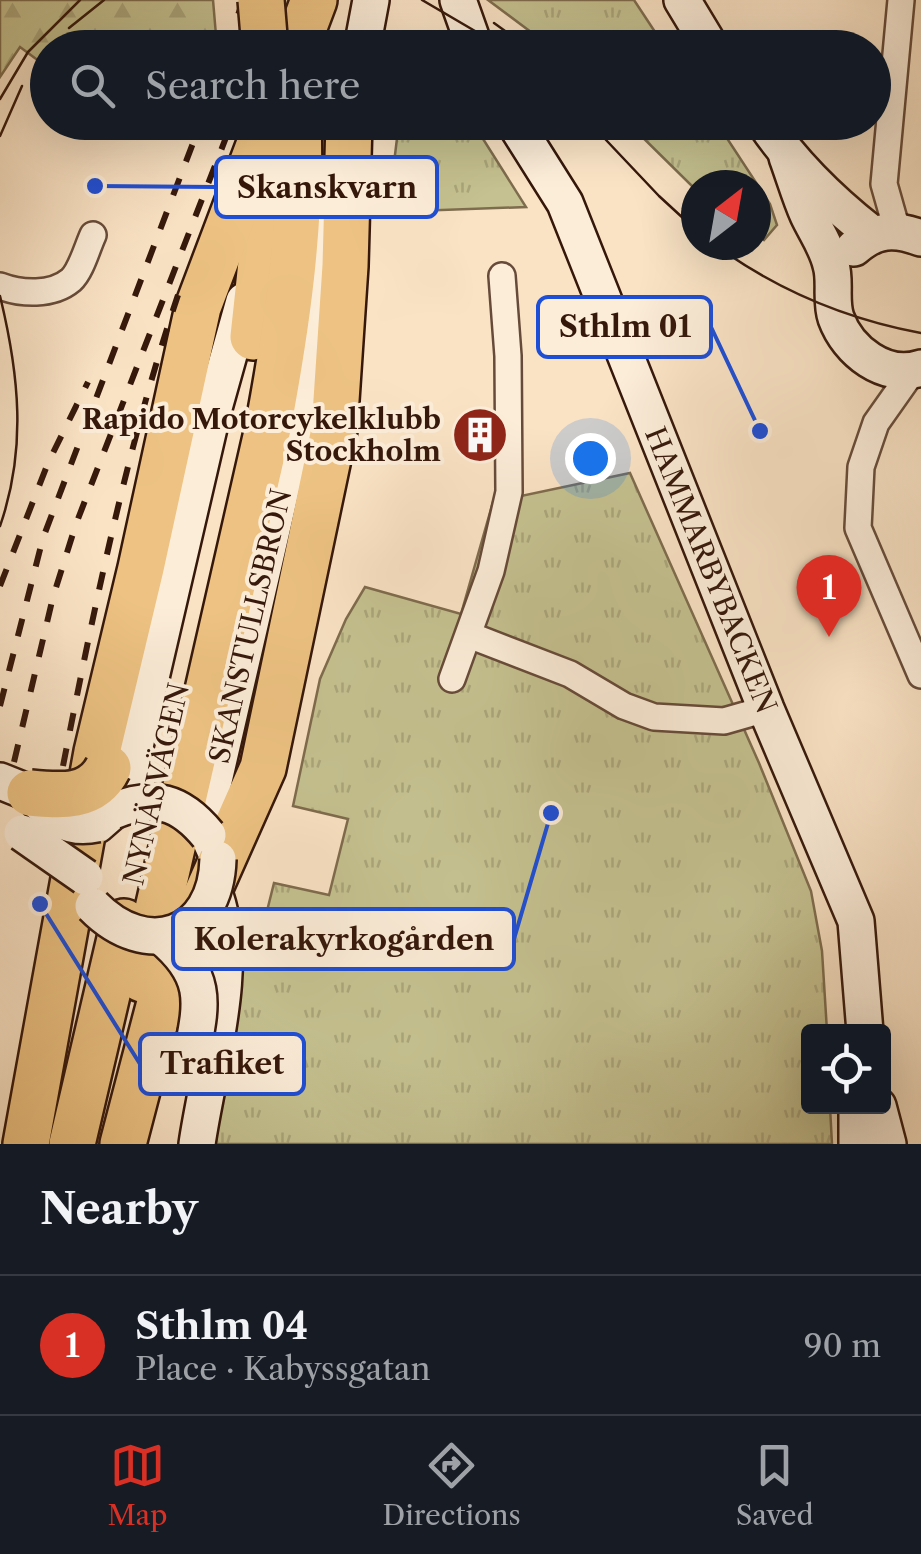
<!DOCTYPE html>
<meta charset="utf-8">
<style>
body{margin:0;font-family:"Libre Caslon Text",serif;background:#20242c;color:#f1f3f6}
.controls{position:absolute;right:30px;bottom:30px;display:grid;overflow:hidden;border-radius:10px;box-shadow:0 10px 40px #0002}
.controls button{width:90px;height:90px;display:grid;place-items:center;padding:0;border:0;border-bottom:2px solid #363941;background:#171b24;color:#f1f3f6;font:50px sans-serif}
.compass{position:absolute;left:681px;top:170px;width:90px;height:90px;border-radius:50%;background:#171b24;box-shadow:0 10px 40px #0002;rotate:31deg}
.you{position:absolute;left:590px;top:458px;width:35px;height:35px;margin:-25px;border:8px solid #fff;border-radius:50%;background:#1a73e8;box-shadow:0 0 0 15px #1a73e833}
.badge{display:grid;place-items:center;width:65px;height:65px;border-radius:50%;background:#d93025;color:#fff;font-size:32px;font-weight:700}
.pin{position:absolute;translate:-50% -82px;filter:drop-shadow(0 2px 5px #0008)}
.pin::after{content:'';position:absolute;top:52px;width:35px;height:30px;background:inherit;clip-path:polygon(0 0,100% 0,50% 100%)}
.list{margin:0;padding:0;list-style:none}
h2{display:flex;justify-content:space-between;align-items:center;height:130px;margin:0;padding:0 40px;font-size:42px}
h2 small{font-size:32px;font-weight:400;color:#9ea1a6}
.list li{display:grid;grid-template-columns:65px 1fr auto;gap:30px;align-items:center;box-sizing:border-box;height:140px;padding:0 40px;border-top:2px solid #363941}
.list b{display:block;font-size:38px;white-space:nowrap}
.list p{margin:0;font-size:32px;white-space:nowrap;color:#9ea1a6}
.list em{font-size:32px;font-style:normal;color:#9ea1a6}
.icon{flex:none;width:55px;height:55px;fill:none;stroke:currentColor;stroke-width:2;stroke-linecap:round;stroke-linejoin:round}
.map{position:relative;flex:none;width:921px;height:1144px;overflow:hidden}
.search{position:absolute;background:#171b24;box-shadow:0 10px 40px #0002;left:30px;right:30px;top:30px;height:110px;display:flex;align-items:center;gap:25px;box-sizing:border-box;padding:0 35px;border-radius:55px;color:#9ea1a6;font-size:38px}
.sheet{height:270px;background:#171b24}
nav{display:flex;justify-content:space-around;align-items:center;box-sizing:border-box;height:140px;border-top:2px solid #363941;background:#171b24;font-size:28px;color:#9ea1a6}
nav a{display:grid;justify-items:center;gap:5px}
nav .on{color:#d93025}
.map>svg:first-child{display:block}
.forest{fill:url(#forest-firs);stroke:#7e6c4e;stroke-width:2.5}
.park{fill:url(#park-tufts);stroke:#7e6c4e;stroke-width:2.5}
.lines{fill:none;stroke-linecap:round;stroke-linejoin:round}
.street-casing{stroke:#674b3a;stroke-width:30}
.secondary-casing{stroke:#36180b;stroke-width:40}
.highway-casing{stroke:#36180b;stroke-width:50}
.street{stroke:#fcedd9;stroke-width:25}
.secondary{stroke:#fcedd9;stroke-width:35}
.highway{stroke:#edc282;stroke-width:45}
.tram{stroke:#36180b;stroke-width:2.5}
.rail{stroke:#36180b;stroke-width:6;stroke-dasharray:18 18;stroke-linecap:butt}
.secondary-bridge-casing{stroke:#36180b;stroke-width:40;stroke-linecap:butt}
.highway-bridge-casing{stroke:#36180b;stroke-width:50;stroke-linecap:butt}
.secondary-bridge{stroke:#fcedd9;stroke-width:35}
.highway-bridge{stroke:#edc282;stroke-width:45}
.labels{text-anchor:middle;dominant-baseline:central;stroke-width:8;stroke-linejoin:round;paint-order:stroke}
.poi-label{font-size:28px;font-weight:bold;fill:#36180b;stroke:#fcedd9;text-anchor:end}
.street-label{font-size:28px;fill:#36180b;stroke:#fcedd9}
.leader{fill:none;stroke:#1d4ed8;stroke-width:4}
.callout-dot{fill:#1d4ed8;stroke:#fcedd9;stroke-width:4}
.callout{fill:#fcedd9;stroke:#1d4ed8;stroke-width:4}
.callout-label{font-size:30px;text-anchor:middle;font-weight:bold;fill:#36180b}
</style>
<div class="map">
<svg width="921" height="1144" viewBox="0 0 921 1144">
<defs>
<pattern id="forest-firs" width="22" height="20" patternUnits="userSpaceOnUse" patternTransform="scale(2.5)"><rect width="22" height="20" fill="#c5c190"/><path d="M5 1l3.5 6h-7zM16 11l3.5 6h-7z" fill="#aaa57b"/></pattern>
<pattern id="park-tufts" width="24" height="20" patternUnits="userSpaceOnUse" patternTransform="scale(2.5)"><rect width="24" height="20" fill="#c5c190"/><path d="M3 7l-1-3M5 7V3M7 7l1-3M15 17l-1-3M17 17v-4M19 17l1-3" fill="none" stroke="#aaa57b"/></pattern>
</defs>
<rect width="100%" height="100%" fill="#fae3c5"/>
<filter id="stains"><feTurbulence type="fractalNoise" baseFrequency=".002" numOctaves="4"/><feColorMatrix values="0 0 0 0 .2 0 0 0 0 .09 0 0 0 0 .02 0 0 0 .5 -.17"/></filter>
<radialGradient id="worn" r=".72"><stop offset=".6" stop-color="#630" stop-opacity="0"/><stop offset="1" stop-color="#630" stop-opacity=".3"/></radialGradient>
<!-- forest -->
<polygon class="forest" points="0,0 213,0 217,47 48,48 47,67 20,47 0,77"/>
<!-- park -->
<g class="park">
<polygon points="488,0 634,0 665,47 551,47"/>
<polygon points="399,122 473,123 526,207 388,212"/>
<polygon points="628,123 717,123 770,204 777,225 764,240 756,234 756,185 696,185 696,190"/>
<polygon points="630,473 759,763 811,891 822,951 827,1031 808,1032 808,1106 830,1107 832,1144 211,1144 242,954 263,927 274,883 329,895 348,819 293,806 320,679 346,619 365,587 461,614 493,502"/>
</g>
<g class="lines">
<!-- street casing -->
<g class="street-casing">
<g id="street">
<polyline points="897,230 884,184 901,0"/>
<path d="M0,286C21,294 52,296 71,280C81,271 87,248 93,235"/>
<polyline points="912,372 876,423 861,467 858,528 921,675"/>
<polyline points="469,635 570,674 624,706 654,717 724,721 766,709"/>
<polyline points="452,679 491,571 509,492 508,356 502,276"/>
</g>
</g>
<!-- secondary casing -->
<g class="secondary-casing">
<g id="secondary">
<polyline points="458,0 475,48"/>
<polyline points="682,0 711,48"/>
<polyline points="362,48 371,0"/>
<polyline points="514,122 565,203 766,709 856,921 865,1032"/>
<path d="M764,122C794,166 829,200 871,233"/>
<path d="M787,157C794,176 800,197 808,215C816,232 827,247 831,265C836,281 830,301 836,318C848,351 885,380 921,368"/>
<path d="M854,248C876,229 894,228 921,238"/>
<polyline points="0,781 30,793"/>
<polyline points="97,825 113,811 126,785 212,415 244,301"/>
<polyline points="217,855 208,835 210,798 295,430 330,222"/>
<polyline points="857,1106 857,1144"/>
<polyline points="878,1106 888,1144"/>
<path d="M197,1144C208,1068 242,962 213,890"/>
</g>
</g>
<!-- highway casing -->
<g class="highway-casing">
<g id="highway">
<polyline points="296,48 314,0"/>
<polyline points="253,337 264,235 266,162"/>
<path d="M142,979L268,428C287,327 302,225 298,122"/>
<polyline points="26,1144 97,752 141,568 198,307 268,122"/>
<polyline points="72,1144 124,922"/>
<polyline points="123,1144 162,995 263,768 334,430 345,266 349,122"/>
</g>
</g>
<!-- street -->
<use href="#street" class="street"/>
<!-- secondary -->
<use href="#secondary" class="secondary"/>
<!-- highway -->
<use href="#highway" class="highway"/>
<!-- tram -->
<g class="tram">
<polyline points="422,0 504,48"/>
<polyline points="494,23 529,48"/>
<polyline points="69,28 104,0"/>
<polyline points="0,99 28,52 80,0"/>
<polyline points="589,122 659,196 696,230"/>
<polyline points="0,136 22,86"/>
<path d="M715,245C777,290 846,319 921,333"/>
<path d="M0,296C19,374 27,449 0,526"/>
</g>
<!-- rail -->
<g class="rail">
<polyline points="227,48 243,0"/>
<polyline points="264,48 280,0"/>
<polyline points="0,586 48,463 88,382"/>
<polyline points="0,706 43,538 201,122"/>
<polyline points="14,762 53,597 76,524 232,122"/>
<path d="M63,766C94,608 127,447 178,295"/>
</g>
<!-- secondary-bridge casing -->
<g class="secondary-bridge-casing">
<g id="secondary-bridge">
<path d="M30,793C52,815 65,831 97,824"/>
<path d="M113,811C154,794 180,801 208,835"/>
<polyline points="22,833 85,877"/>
<path d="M93,906C147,961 216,937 218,859"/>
<path d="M162,937C217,983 197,1014 188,1077"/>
</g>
</g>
<!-- highway-bridge casing -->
<g class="highway-bridge-casing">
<g id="highway-bridge">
<polyline points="261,0 265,48"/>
<path d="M30,793C61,796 93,799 108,768"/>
</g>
</g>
<!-- secondary-bridge -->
<use href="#secondary-bridge" class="secondary-bridge"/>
<!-- highway-bridge -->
<use href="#highway-bridge" class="highway-bridge"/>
</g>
<!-- icons -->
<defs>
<g id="building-disc" transform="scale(2.875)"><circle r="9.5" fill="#8f2418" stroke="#fcedd9"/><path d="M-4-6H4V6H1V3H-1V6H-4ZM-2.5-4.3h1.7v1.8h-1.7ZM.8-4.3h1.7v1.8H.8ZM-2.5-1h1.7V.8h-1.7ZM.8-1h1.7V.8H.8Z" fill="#fff"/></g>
</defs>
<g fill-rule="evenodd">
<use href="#building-disc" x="480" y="435"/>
</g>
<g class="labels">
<!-- poi labels -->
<g class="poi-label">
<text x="441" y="419">Rapido Motorcykelklubb<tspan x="441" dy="32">Stockholm</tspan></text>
</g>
<!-- street labels -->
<g class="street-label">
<text transform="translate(711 570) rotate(68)">HAMMARBYBACKEN</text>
<text transform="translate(250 626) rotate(-77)">SKANSTULLSBRON</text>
<text transform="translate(156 784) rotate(-77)">NYNÄSVÄGEN</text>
</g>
</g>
<!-- callouts -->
<path class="leader" d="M95 186L216 187M760 431L711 327M551 813L514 939M40 904L140 1064"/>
<g class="callout-dot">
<circle cx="95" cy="186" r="10"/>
<circle cx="760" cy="431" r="10"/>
<circle cx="551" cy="813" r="10"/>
<circle cx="40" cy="904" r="10"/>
</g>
<g class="callout">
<rect x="216" y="157" width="221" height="60" rx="10"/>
<rect x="538" y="297" width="173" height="60" rx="10"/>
<rect x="173" y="909" width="341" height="60" rx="10"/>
<rect x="140" y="1034" width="164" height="60" rx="10"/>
</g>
<g class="callout-label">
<text x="327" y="198">Skanskvarn</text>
<text x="625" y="337">Sthlm 01</text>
<text x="344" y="950">Kolerakyrkogården</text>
<text x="222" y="1074">Trafiket</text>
</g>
<rect width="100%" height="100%" filter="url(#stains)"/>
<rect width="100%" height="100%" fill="url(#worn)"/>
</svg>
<div class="controls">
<button><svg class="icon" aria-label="locate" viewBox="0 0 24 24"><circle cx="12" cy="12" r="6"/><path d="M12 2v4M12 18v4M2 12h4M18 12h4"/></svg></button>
</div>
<svg class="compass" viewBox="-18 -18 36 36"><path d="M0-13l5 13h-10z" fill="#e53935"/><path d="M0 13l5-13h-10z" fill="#9ea1a6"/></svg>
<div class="you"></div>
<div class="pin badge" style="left:829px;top:637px">1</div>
<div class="search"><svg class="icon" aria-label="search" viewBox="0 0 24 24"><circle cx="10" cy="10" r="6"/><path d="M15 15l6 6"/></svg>Search here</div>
</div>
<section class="sheet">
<h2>Nearby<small></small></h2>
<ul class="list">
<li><span class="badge">1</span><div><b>Sthlm 04</b><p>Place · Kabyssgatan</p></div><em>90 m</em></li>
</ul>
</section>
<nav>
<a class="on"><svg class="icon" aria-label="map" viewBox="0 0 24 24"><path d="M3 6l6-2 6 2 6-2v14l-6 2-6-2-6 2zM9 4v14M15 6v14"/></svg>Map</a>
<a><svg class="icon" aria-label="directions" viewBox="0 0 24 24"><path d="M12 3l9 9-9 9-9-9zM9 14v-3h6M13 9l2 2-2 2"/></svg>Directions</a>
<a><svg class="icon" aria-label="saved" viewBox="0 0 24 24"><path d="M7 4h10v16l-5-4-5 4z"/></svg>Saved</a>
</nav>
